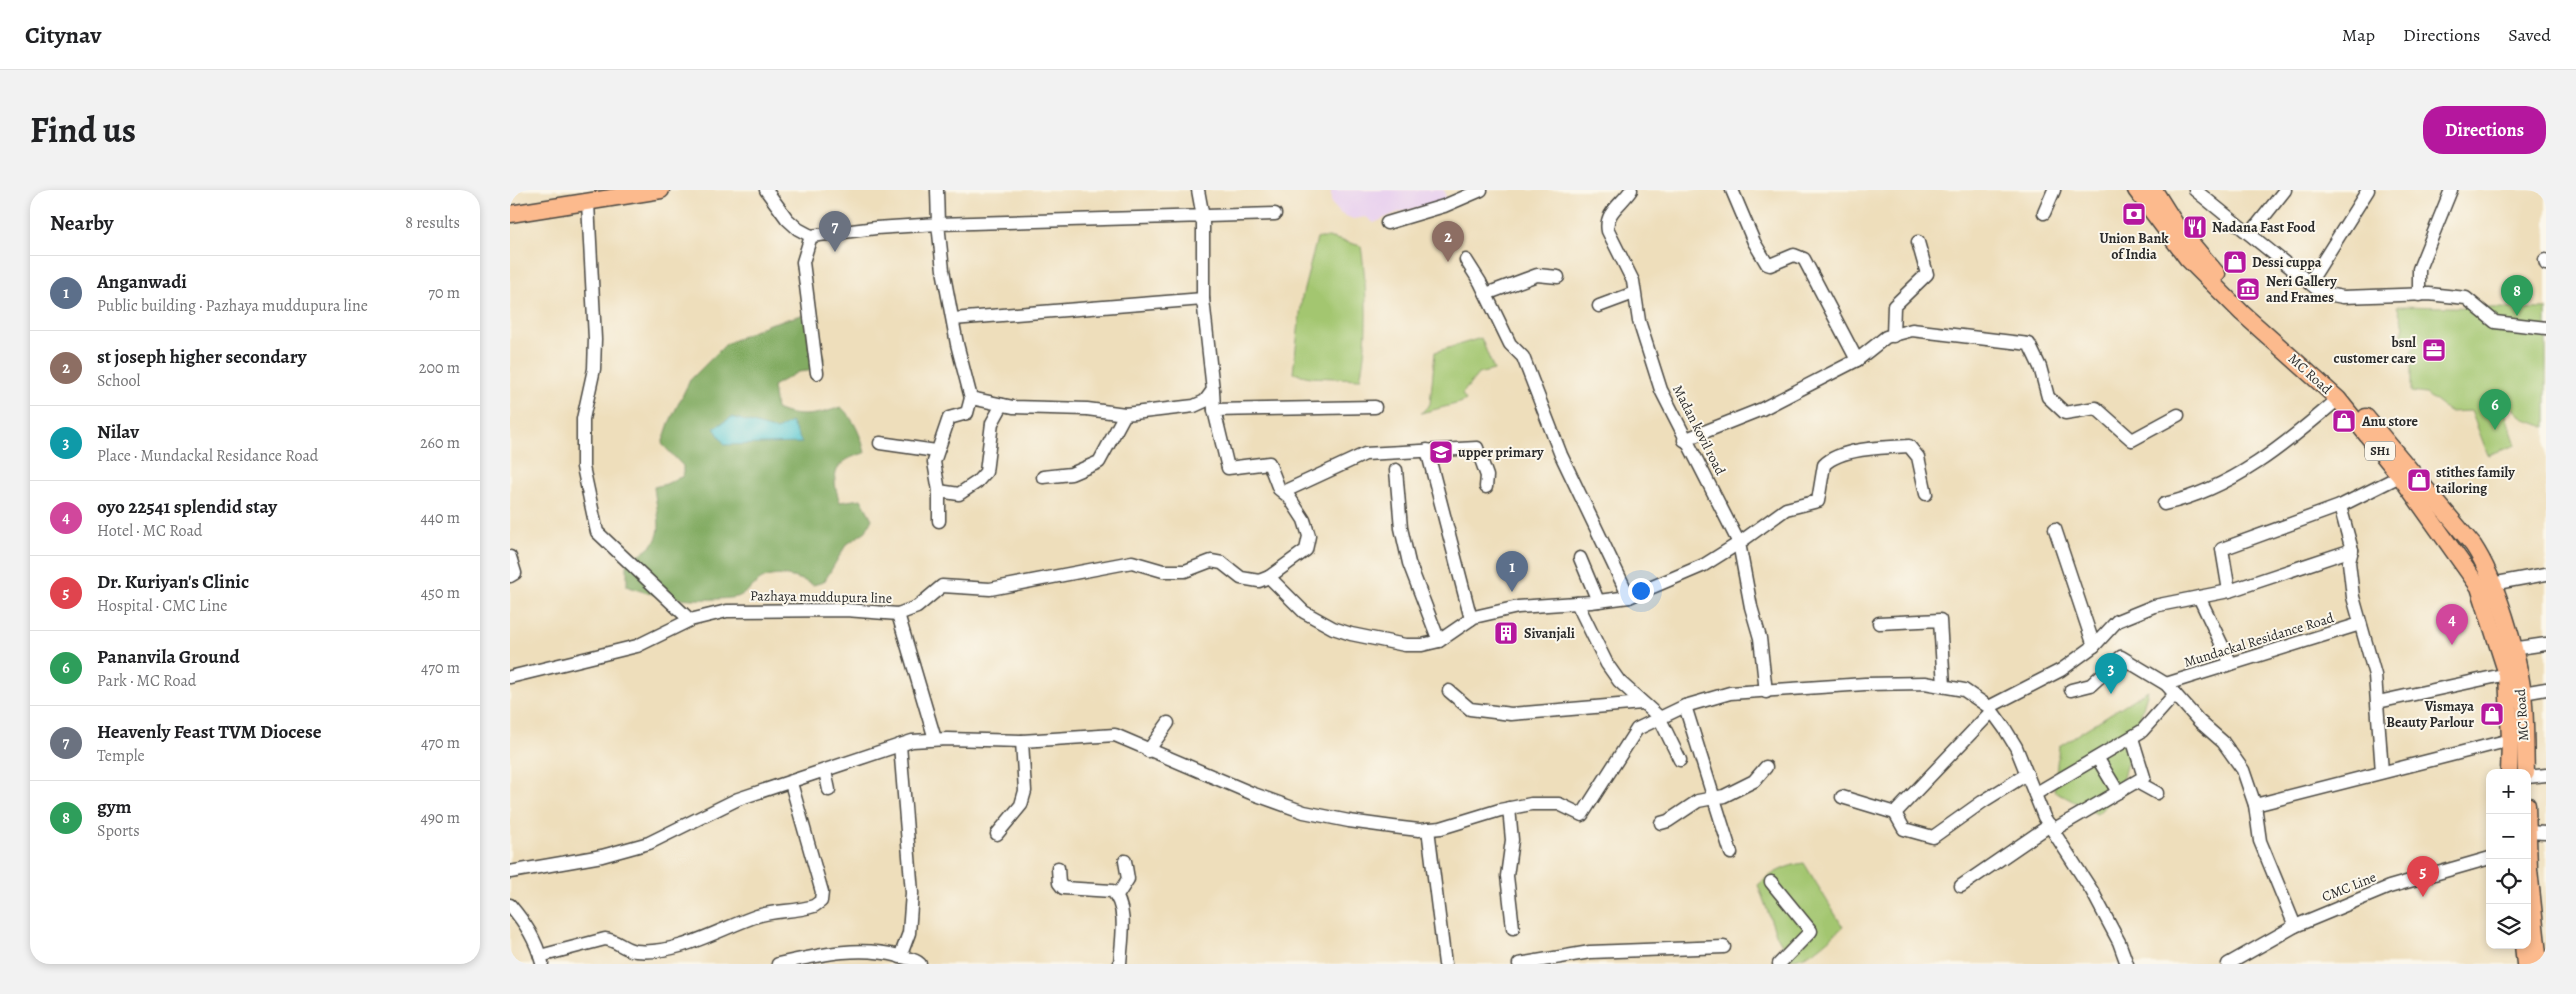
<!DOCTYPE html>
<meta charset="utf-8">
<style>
body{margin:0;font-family:Alegreya,serif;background:#f2f2f2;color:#202124}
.controls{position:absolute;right:15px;bottom:15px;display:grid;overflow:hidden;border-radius:10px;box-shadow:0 2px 8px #0003}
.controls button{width:45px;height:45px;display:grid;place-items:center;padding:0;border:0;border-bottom:1px solid #e0e0e0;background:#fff;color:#202124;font:25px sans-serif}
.you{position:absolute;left:1130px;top:400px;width:18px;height:18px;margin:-12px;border:4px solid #fff;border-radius:50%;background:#1a73e8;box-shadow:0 0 0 8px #1a73e833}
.badge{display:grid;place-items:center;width:32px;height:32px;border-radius:50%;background:#b5179e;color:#fff;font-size:16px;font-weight:700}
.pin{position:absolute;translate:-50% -41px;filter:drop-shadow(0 1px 2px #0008)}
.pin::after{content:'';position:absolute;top:26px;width:18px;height:15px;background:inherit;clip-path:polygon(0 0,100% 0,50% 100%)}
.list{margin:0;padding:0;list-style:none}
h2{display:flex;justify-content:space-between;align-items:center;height:65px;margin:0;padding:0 20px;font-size:21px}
h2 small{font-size:16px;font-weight:400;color:#757577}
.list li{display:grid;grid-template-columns:32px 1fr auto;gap:15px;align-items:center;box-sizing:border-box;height:75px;padding:0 20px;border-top:1px solid #e0e0e0}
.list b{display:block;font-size:19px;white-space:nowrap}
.list p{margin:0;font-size:16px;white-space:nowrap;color:#757577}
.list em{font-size:16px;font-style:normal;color:#757577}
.icon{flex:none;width:28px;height:28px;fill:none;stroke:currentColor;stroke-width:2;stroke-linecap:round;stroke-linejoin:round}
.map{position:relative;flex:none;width:2036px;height:774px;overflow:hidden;border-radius:20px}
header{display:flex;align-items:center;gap:30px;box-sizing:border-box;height:70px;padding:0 25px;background:#fff;border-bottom:1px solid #e0e0e0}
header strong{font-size:24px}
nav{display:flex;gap:28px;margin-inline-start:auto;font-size:18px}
.intro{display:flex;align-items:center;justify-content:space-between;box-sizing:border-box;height:120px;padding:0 30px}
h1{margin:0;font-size:35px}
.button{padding:12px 22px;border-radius:20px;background:#b5179e;color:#fff;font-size:18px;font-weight:700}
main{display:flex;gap:30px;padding:0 30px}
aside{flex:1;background:#fff;border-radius:20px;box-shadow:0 2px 8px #0003}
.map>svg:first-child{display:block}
.built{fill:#e9d2ee}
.green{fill:#a3c66f;stroke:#67784d}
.forest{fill:#82ab62;stroke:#566b46}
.water{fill:#5bc8d1;stroke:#437a7e}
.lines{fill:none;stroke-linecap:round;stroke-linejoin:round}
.minor-casing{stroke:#484641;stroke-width:15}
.major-casing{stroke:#484641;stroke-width:19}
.minor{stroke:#fff;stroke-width:12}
.major{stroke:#fcba8d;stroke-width:16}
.labels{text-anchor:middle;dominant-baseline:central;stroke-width:4;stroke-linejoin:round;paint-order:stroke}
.shield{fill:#fbf7ec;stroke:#696865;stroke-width:1}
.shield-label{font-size:12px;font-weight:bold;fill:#2b2b2b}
.poi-label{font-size:14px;font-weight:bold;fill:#2b2b2b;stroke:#fbf7ec;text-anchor:start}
.street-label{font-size:14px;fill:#2b2b2b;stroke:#fbf7ec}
</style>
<header>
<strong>Citynav</strong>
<nav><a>Map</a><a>Directions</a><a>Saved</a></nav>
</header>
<div class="intro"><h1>Find us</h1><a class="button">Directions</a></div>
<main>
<aside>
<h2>Nearby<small>8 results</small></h2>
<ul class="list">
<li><span class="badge" style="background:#5c6f8a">1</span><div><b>Anganwadi</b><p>Public building · Pazhaya muddupura line</p></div><em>70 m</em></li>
<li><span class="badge" style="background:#8d6e63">2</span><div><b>st joseph higher secondary</b><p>School</p></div><em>200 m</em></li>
<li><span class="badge" style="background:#0f9aa8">3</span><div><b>Nilav</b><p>Place · Mundackal Residance Road</p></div><em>260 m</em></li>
<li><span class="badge" style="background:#d1479c">4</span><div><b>oyo 22541 splendid stay</b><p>Hotel · MC Road</p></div><em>440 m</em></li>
<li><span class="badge" style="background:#e0444e">5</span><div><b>Dr. Kuriyan's Clinic</b><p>Hospital · CMC Line</p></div><em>450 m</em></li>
<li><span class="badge" style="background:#2e9e5b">6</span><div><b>Pananvila Ground</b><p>Park · MC Road</p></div><em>470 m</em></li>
<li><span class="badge" style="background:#6b7280">7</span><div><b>Heavenly Feast TVM Diocese</b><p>Temple</p></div><em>470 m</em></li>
<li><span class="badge" style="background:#2e9e5b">8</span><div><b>gym</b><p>Sports</p></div><em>490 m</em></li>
</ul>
</aside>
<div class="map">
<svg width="2036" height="774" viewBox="0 0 2036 774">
<rect width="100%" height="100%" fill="#fbf7ec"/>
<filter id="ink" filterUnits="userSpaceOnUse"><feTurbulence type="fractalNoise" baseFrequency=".02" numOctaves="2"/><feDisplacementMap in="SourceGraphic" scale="10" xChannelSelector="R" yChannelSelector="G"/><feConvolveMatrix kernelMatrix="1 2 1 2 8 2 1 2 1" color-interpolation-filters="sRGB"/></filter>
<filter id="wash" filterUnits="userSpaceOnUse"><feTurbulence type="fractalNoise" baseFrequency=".0096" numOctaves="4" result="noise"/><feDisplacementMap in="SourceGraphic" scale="20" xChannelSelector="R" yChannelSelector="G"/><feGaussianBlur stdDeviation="1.12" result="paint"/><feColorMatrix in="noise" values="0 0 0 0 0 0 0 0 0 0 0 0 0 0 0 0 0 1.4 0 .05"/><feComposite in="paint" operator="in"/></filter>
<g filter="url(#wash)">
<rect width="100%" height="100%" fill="#eedebb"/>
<!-- built -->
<polygon class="built" points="821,0 934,0 937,11 886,23 864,33 856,27 843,29 831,24 821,13"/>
<!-- green -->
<g class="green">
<path d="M807,48H822L851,56C857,96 859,150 850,189L800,187L783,183L792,107Z"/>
<polygon points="1887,116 2036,119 2036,237 2015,230 1996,212 1991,210 2006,255 1978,265 1961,221 1939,222 1916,204 1901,202 1901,163 1908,150 1891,147 1894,136"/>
<polygon points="971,148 984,180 968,184 952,204 956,210 950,213 911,223 920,214 925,162"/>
<polygon points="1638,500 1608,604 1587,624 1544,601 1549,556"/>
<path d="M1294,673L1333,737C1320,748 1299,770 1280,769L1266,744L1248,695C1261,683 1277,675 1294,673Z"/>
</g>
<!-- forest -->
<path class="forest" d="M292,125L302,138L314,169L307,180L288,182L263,196L266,219C288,229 308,225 331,217C344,229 351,245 355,263C326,270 319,283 330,312L351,309L362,329L356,341L336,355L314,392L303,395C289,387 264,380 249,391C243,396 234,405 227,407C196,412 146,409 117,396V370C161,353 148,334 144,297L156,294L173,286V276L152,254L159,233L180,190L216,154L259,134Z"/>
<!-- water -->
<polygon class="water" points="222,227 267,240 281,232 292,253 215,255 204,238"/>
</g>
<g filter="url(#ink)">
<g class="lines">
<!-- minor casing -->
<g class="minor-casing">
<g id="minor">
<polyline points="256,0 277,29 288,39 301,46 366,38 428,34 427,0"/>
<polyline points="688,0 693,27 693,109 703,200 695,211 684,216 615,224 577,219 503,217 461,208 447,154 433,80 428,34 765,24"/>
<path d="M1121,0C1112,14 1094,23 1098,41L1123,91L1129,131L1151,200L1229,353L1241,417L1250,448L1256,502"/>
<polyline points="1222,0 1244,52 1257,74 1260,75 1284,65 1294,69 1347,170"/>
<polyline points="1685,0 1812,103 1833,107 1919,104 1956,108 1985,132 2036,138"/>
<polyline points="78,13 85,149 84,179 73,229 73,277 87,342 180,430"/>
<polyline points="1534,23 1544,0"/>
<polyline points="877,33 934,16 971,0"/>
<polyline points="1740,44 1775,0"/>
<polyline points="301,46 293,72 307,183"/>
<polyline points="956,70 970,92 1000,154 1013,167 1051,265 1119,407"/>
<polyline points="2035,70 2036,74"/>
<polyline points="1800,92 1858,0"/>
<polyline points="976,104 1027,85 1048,87"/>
<polyline points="1909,105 1909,79 1941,0"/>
<polyline points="1089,116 1124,103"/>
<polyline points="443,129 693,109"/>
<polyline points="1383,146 1384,116 1417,84 1408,52"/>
<polyline points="703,200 704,220 718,278 759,273 769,299 779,307 794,330 799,346 796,360 759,387"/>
<polyline points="704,220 865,217"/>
<polyline points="1174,250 1252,219 1347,170 1376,147 1402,140 1519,154 1530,177 1538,207 1555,223 1586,218 1622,250 1668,225"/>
<polyline points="370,253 426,261"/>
<polyline points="917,260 961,429"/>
<polyline points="886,280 891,338 899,373 929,451"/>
<polyline points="533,287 561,284 589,272 615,224"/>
<polyline points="429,301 449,304 467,292 476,282 482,233 492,215"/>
<polyline points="773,302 855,264 967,258 977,286 976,297"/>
<path d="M1654,314C1722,299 1776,254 1828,209"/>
<polyline points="1830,316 1842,360 1839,372 1843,407 1865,485 1872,582"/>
<polyline points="429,331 429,301 424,272 439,228 457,223 461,208"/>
<polyline points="1545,339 1584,456"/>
<polyline points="0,367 5,383 0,386"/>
<polyline points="1070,368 1088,411"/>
<polyline points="1976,395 2036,384"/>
<polyline points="1719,401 1842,360"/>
<polyline points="1689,407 1721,474"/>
<polyline points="1067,413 1097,474 1109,491 1149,527 1170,570"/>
<polyline points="388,424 425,549"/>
<polyline points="1369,433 1430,430 1434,496"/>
<polyline points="2002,459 2036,454"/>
<path d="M0,487L127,456L180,430L217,421L336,420L388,424L407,417L432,396L480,399L622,372L653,381H675L701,371L712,373L731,388L749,391L759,387L794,422L823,438L841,444L895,455H912L929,451L964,427L1008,417L1081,412L1119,407L1194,375L1229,353L1276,319L1308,311L1314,275C1330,258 1376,257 1399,256L1408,267L1416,304"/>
<polyline points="1656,494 1850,434"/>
<polyline points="1561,500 1581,495 1611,467 1656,494 1689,531 1713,552 1733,580 1745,615 1750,651 1785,736"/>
<polyline points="939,501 960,519 1001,524 1132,513"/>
<polyline points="2013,503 2036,499"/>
<polyline points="1868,512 1997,484"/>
<polyline points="1175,516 1221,663"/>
<polyline points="1479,517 1551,480 1584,456 1607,431 1644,416 1719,401 1712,359 1830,316 1890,286"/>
<polyline points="638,561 658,533"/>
<polyline points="1588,569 1608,602"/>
<polyline points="315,581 319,600"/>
<polyline points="2017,587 2036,585"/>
<polyline points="1627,592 1647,603"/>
<polyline points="1525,604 1632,541 1665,504"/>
<polyline points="1332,607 1385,623 1394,639 1423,647 1472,612 1517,584"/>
<polyline points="1745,615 2000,550"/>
<polyline points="999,618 1002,650 997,686 1003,738"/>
<polyline points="1385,623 1482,521"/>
<polyline points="1151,633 1158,631 1188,611 1214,606 1244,591 1256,577"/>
<polyline points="918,639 935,774"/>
<polyline points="1543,640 1634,587 1622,548"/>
<polyline points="2017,642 2036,643"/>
<polyline points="487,644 511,615 515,601 512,551"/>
<path d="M548,678L549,693L553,698L602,701C619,717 611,753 610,774"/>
<polyline points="0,682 92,666 139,653 228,609 402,551 437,549 512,551 605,545 741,603 794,622 839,631 883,637 909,640 931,638 990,620 1021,614 1049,614 1072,625 1127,539 1175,516 1220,503 1355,494 1415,493 1454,500 1479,517 1495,539 1506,557 1534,627 1582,701 1609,752 1617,774"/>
<polyline points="1261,692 1301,741 1269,774"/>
<polyline points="1451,696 1540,635"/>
<polyline points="607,706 618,689 615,671"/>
<path d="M0,715C16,734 26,750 32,773"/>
<path d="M30,766L95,749C107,750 114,760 126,761C168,765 209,739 247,726C265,720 286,722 304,716L311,711L312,702L281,593"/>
<polyline points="390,767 399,743 402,703 390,555"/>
<path d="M268,774C309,765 348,755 389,766C396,769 404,768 410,774"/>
<polyline points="1009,774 1080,762 1214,757"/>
<polyline points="1718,774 1785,736 1879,697 1980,668"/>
</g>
</g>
<!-- major casing -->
<g class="major-casing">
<g id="major">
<polyline points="1626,0 1677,68 1732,123 1828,209 1890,286 1969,397 1997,484 2000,550 1999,583"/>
<polyline points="1644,0 1666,35 1707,84"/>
<polyline points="0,24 151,0"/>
<path d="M1856,227L1963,355C1987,391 2007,460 2013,503C2016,529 2015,556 2016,583"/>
<polyline points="2017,615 2019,679 2029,774"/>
<polyline points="2013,755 2015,774"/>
</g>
</g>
<!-- minor -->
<use href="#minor" class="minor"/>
<!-- major -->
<use href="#major" class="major"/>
</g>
</g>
<!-- icons -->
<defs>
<g id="bank-square" transform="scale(1.25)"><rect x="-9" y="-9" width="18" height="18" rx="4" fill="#b5179e" stroke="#fbf7ec"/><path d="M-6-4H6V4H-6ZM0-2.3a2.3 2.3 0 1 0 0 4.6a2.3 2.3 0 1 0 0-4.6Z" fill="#fff"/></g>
<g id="restaurant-square" transform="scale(1.25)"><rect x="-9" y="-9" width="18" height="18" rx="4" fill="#b5179e" stroke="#fbf7ec"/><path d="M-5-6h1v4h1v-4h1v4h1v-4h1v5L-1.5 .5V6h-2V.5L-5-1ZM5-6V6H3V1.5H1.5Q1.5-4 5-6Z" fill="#fff"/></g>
<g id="shop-square" transform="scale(1.25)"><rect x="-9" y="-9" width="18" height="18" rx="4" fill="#b5179e" stroke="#fbf7ec"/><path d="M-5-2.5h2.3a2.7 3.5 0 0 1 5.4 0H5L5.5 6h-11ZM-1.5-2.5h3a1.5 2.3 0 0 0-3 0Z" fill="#fff"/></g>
<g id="museum-square" transform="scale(1.25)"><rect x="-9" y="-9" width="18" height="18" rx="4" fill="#b5179e" stroke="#fbf7ec"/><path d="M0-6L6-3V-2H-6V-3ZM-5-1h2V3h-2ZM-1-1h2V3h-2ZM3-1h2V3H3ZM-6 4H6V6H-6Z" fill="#fff"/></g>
<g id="office-square" transform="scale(1.25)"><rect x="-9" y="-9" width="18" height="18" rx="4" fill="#b5179e" stroke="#fbf7ec"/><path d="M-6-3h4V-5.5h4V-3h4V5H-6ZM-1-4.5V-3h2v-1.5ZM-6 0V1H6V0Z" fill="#fff"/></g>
<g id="school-square" transform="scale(1.25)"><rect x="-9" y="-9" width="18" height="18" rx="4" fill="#b5179e" stroke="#fbf7ec"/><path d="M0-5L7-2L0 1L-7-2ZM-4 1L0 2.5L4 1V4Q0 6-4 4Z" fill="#fff"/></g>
<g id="building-square" transform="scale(1.25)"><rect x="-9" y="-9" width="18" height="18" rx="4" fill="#b5179e" stroke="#fbf7ec"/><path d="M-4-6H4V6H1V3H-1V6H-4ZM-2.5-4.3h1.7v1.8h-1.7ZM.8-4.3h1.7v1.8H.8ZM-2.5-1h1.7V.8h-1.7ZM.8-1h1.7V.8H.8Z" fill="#fff"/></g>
</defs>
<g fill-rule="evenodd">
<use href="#bank-square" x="1624" y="24"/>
<use href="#restaurant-square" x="1685" y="37"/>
<use href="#shop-square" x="1725" y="72"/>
<use href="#museum-square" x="1738" y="99"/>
<use href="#office-square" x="1924" y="160"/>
<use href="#shop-square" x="1834" y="231"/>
<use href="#school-square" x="931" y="262"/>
<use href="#shop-square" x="1909" y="290"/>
<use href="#building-square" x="996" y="443"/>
<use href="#shop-square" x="1982" y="524"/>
</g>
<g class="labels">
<!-- shield labels -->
<rect class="shield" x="1855" y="251.5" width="30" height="19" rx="4"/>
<g class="shield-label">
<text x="1870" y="261">SH1</text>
</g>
<!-- poi labels -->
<g class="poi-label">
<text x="1702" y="37">Nadana Fast Food</text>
<text x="1624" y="48" text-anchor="middle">Union Bank<tspan x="1624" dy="16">of India</tspan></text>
<text x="1742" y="72">Dessi cuppa</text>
<text x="1756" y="91">Neri Gallery<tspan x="1756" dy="16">and Frames</tspan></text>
<text x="1906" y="152" text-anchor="end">bsnl<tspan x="1906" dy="16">customer care</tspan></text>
<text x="1852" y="231">Anu store</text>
<text x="948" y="262">upper primary</text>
<text x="1926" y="282">stithes family<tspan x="1926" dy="16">tailoring</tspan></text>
<text x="1014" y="443">Sivanjali</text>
<text x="1964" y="516" text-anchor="end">Vismaya<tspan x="1964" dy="16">Beauty Parlour</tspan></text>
</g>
<!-- street labels -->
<g class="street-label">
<text transform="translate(1800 184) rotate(42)">MC Road</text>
<text transform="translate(1189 240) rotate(63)">Madan kovil road</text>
<text transform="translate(311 407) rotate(1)">Pazhaya muddupura line</text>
<text transform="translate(1749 450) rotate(-17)">Mundackal Residance Road</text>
<text transform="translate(2012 525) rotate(-94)">MC Road</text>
<text transform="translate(1839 697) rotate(-22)">CMC Line</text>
</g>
</g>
</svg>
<div class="controls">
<button>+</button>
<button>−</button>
<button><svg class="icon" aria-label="locate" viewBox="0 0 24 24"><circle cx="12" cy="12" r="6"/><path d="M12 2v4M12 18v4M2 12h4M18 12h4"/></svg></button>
<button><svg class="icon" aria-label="layers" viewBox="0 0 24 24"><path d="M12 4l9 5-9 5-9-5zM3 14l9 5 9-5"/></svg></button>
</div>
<div class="you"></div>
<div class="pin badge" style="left:1002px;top:402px;background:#5c6f8a">1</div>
<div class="pin badge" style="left:938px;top:72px;background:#8d6e63">2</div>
<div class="pin badge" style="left:1601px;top:504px;background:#0f9aa8">3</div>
<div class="pin badge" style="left:1942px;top:455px;background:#d1479c">4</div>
<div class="pin badge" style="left:1913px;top:707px;background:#e0444e">5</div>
<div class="pin badge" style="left:1985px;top:240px;background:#2e9e5b">6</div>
<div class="pin badge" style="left:325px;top:62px;background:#6b7280">7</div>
<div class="pin badge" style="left:2007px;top:126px;background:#2e9e5b">8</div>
</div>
</main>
